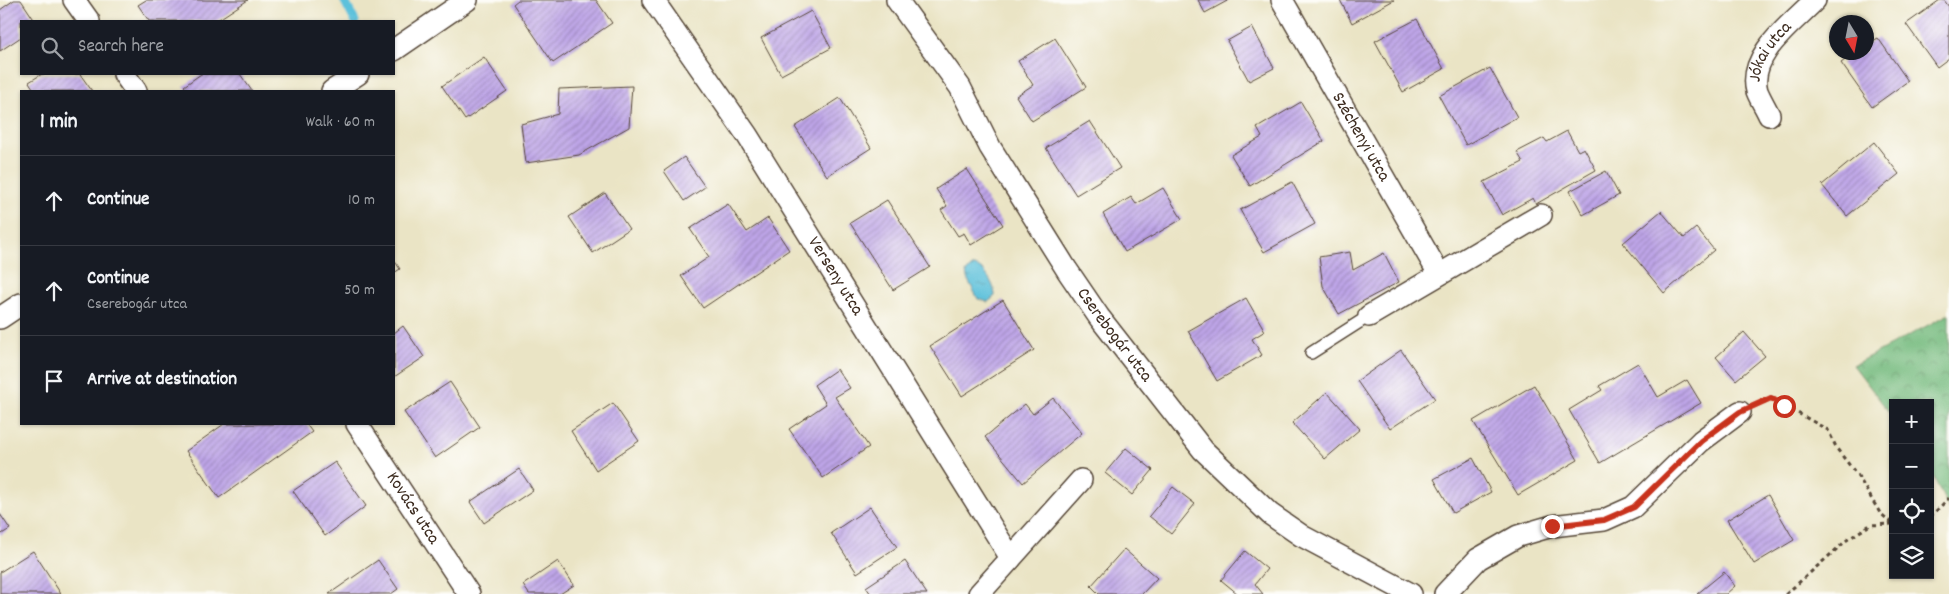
<!DOCTYPE html>
<meta charset="utf-8">
<style>
body{margin:0;font-family:Dekko,sans-serif;background:#20242c;color:#f1f3f6}
.controls{position:absolute;right:15px;bottom:15px;display:grid;overflow:hidden;border-radius:0px;box-shadow:0 1px 4px #0004}
.controls button{width:45px;height:45px;display:grid;place-items:center;padding:0;border:0;border-bottom:1px solid #363941;background:#171b24;color:#f1f3f6;font:25px sans-serif}
.compass{position:absolute;left:1829px;top:15px;width:45px;height:45px;border-radius:50%;background:#171b24;box-shadow:0 1px 4px #0004;rotate:170deg}
.stop{position:absolute;width:15px;height:15px;margin:-11px;border:4px solid #c8321e;border-radius:50%;background:#fff}
.stop.end{background:#c8321e;border-color:#fff;box-shadow:0 1px 5px #0008}
.list{margin:0;padding:0;list-style:none}
h2{display:flex;justify-content:space-between;align-items:center;height:65px;margin:0;padding:0 20px;font-size:21px}
h2 small{font-size:16px;font-weight:400;color:#9ea1a6}
.list li{display:grid;grid-template-columns:32px 1fr auto;gap:15px;align-items:center;box-sizing:border-box;height:90px;padding:0 20px;border-top:1px solid #363941}
.list b{display:block;font-size:19px;white-space:nowrap}
.list p{margin:0;font-size:16px;white-space:nowrap;color:#9ea1a6}
.list em{font-size:16px;font-style:normal;color:#9ea1a6}
.icon{flex:none;width:28px;height:28px;fill:none;stroke:currentColor;stroke-width:2;stroke-linecap:round;stroke-linejoin:round}
.map{position:relative;flex:none;width:1949px;height:594px;overflow:hidden}
.search{position:absolute;background:#171b24;box-shadow:0 1px 4px #0004;left:20px;top:20px;width:375px;height:55px;display:flex;align-items:center;gap:12px;box-sizing:border-box;padding:0 18px;border-radius:0px;color:#9ea1a6;font-size:19px}
.panel{position:absolute;background:#171b24;box-shadow:0 1px 4px #0004;left:20px;top:90px;width:375px;height:335px;border-radius:0px}
.map>svg:first-child{display:block}
.forest{fill:url(#forest-crowns);stroke:#59734f}
.water{fill:url(#water-ripples);stroke:#4c767c}
.lines{fill:none;stroke-linecap:round;stroke-linejoin:round}
.stream{stroke:#5dc1db;stroke-width:9}
.building{fill:url(#building-hatch)}
.service-casing{stroke:#554637;stroke-width:14}
.minor-casing{stroke:#554637;stroke-width:24}
.path{stroke:#554637;stroke-width:3;stroke-dasharray:4 4;stroke-linecap:butt}
.service{stroke:#fff;stroke-width:11}
.minor{stroke:#fff;stroke-width:21}
.route{stroke:#c8321e;stroke-width:6}
.labels{text-anchor:middle;dominant-baseline:central;stroke-width:4;stroke-linejoin:round;paint-order:stroke}
.street-label{font-size:18px;fill:#3b2a1e;stroke:#fdfcf7}
</style>
<div class="map">
<svg width="1949" height="594" viewBox="0 0 1949 594">
<defs>
<pattern id="forest-crowns" width="20" height="18" patternUnits="userSpaceOnUse" patternTransform="scale(1.25)"><rect width="20" height="18" fill="#77bc80"/><path d="M2 6a3 3 0 1 1 6 0M12 15a3 3 0 1 1 6 0" fill="none" stroke="#639968"/></pattern>
<pattern id="water-ripples" width="26" height="14" patternUnits="userSpaceOnUse" patternTransform="scale(1.25)"><rect width="26" height="14" fill="#5dc1db"/><path d="M2 4q2-2 4 0t4 0M15 11q2-2 4 0t4 0" fill="none" stroke="#4e9db1"/></pattern>
<pattern id="building-hatch" width="6" height="6" patternUnits="userSpaceOnUse" patternTransform="scale(1.25)"><rect width="6" height="6" fill="#bea5e8"/><path d="M-1 1l2-2M0 6l6-6M5 7l2-2" fill="none" stroke="#9c87bb"/></pattern>
</defs>
<rect width="100%" height="100%" fill="#fdfcf7"/>
<filter id="ink" filterUnits="userSpaceOnUse"><feTurbulence type="fractalNoise" baseFrequency=".02" numOctaves="2"/><feDisplacementMap in="SourceGraphic" scale="10" xChannelSelector="R" yChannelSelector="G"/><feConvolveMatrix kernelMatrix="1 2 1 2 8 2 1 2 1" color-interpolation-filters="sRGB"/></filter>
<filter id="wash" filterUnits="userSpaceOnUse"><feTurbulence type="fractalNoise" baseFrequency=".0096" numOctaves="4" result="noise"/><feDisplacementMap in="SourceGraphic" scale="20" xChannelSelector="R" yChannelSelector="G"/><feGaussianBlur stdDeviation="1.12" result="paint"/><feColorMatrix in="noise" values="0 0 0 0 0 0 0 0 0 0 0 0 0 0 0 0 0 1.4 0 .05"/><feComposite in="paint" operator="in"/></filter>
<g filter="url(#wash)">
<rect width="100%" height="100%" fill="#eae4c5"/>
<!-- forest -->
<polygon class="forest" points="1949,314 1949,509 1930,470 1930,403 1893,403 1893,417 1853,365"/>
<!-- water -->
<path class="water" d="M974,266C984,267 995,285 995,296L988,302L978,299L967,278L966,272Z"/>
<g class="lines">
<!-- stream -->
<polyline class="stream" points="344,0 355,21"/>
</g>
<g id="blocks">
<!-- building -->
<g class="building">
<polygon points="14,0 21,0 35,21 21,21 21,37 0,51 0,10"/>
<polygon points="146,0 248,0 216,21 149,21 138,5"/>
<polygon points="518,0 596,0 612,23 553,63 513,4"/>
<polygon points="1198,0 1229,0 1205,13"/>
<polygon points="1340,0 1394,0 1352,23"/>
<polygon points="1940,0 1944,0 1949,7 1949,58 1937,67 1906,24"/>
<polygon points="811,11 831,48 781,75 761,38"/>
<polygon points="1417,19 1444,69 1403,92 1375,41"/>
<polygon points="1252,27 1274,68 1249,81 1227,41"/>
<polygon points="1055,38 1086,87 1032,121 1016,96 1033,85 1018,61"/>
<polygon points="1878,38 1908,81 1872,107 1841,63 1856,52 1866,52 1866,45"/>
<polygon points="484,57 507,91 465,120 442,86"/>
<polygon points="1490,68 1517,117 1466,145 1439,96"/>
<polygon points="42,74 80,74 92,91 35,91 29,82"/>
<polygon points="201,74 240,74 252,91 188,91 184,86"/>
<polygon points="632,86 629,127 579,155 526,163 521,124 558,114 559,89"/>
<polygon points="840,98 871,148 827,176 795,127"/>
<polygon points="1301,102 1324,141 1250,186 1231,155 1262,137 1257,128"/>
<polygon points="1090,121 1120,168 1076,195 1046,148"/>
<polygon points="1567,131 1578,151 1584,148 1596,170 1536,204 1533,198 1502,215 1484,182 1523,162 1517,152 1544,138 1547,142"/>
<polygon points="1874,142 1899,174 1847,216 1822,185"/>
<polygon points="684,157 705,187 684,201 664,171"/>
<polygon points="967,169 1003,225 971,245 964,233 958,236 941,210 947,206 936,189"/>
<polygon points="1606,171 1619,195 1583,215 1570,191"/>
<polygon points="1292,182 1315,224 1264,252 1240,210"/>
<polygon points="1163,188 1182,219 1125,252 1103,214 1131,197 1136,204"/>
<polygon points="605,193 629,229 593,253 569,217"/>
<polygon points="887,200 930,267 893,290 850,223"/>
<polygon points="728,204 747,232 768,218 789,250 703,308 681,276 709,257 690,229"/>
<polygon points="1661,211 1684,238 1696,228 1714,250 1664,293 1623,243"/>
<polygon points="1350,252 1353,270 1384,253 1399,282 1339,314 1323,286 1319,257"/>
<polygon points="394,260 400,269 394,273"/>
<polygon points="1246,298 1265,331 1252,339 1262,355 1217,381 1188,331"/>
<polygon points="1003,300 1034,350 962,396 930,346"/>
<polygon points="403,326 424,357 394,377 394,333"/>
<polygon points="1744,332 1765,356 1736,380 1716,357"/>
<polygon points="1401,350 1435,399 1390,429 1357,381"/>
<polygon points="1638,363 1658,397 1687,380 1701,403 1600,463 1569,410 1602,390 1599,386"/>
<polygon points="837,369 850,388 835,397 869,447 823,478 789,429 826,404 814,385"/>
<polygon points="450,382 480,427 435,458 404,412"/>
<polygon points="1534,385 1578,460 1518,495 1473,421"/>
<polygon points="1327,392 1360,429 1325,459 1292,423"/>
<polygon points="1053,398 1082,433 1023,483 985,437 1025,404 1033,414"/>
<polygon points="613,403 639,441 596,470 571,431"/>
<polygon points="224,424 306,424 312,432 219,498 186,451"/>
<polygon points="1126,448 1153,470 1132,495 1105,473"/>
<polygon points="1473,458 1491,492 1453,513 1434,479"/>
<polygon points="335,462 366,506 325,536 293,491"/>
<polygon points="519,469 533,490 484,523 470,502"/>
<polygon points="1173,487 1195,504 1171,534 1149,516"/>
<polygon points="1768,495 1794,540 1754,564 1727,520"/>
<polygon points="870,507 897,547 857,573 831,533"/>
<polygon points="0,514 10,529 0,535"/>
<polygon points="1124,549 1157,578 1142,594 1099,594 1091,586"/>
<polygon points="33,551 61,594 0,594 0,572"/>
<polygon points="1245,551 1267,569 1255,584 1263,594 1238,594 1221,580"/>
<polygon points="378,560 398,589 391,594 329,594"/>
<polygon points="558,561 574,585 560,594 529,594 523,585"/>
<polygon points="905,561 927,594 871,594 866,587"/>
<polygon points="1724,572 1735,586 1726,594 1697,594"/>
</g>
</g>
</g>
<g filter="url(#ink)">
<use href="#blocks" fill-opacity="0" stroke="#554637" stroke-width="1"/>
<g class="lines">
<!-- service casing -->
<g class="service-casing">
<polyline id="service" points="1311,353 1369,316"/>
</g>
<!-- minor casing -->
<g class="minor-casing">
<g id="minor">
<polyline points="74,0 89,21"/>
<path id="s1" d="M653,0L747,135L1011,558"/>
<path id="s2" d="M897,0L960,87L990,147L1067,270L1099,317L1203,450L1270,514L1302,536L1411,594"/>
<path id="s3" d="M1282,0L1439,274"/>
<polyline points="394,50 467,0"/>
<polyline points="124,74 136,91"/>
<polyline points="332,91 358,74"/>
<path id="s4" d="M1769,115C1766,108 1760,99 1757,91C1747,55 1793,23 1815,0"/>
<polyline points="1369,316 1541,215"/>
<polyline points="0,318 21,304"/>
<path id="s5" d="M357,424L469,594"/>
<polyline points="979,594 1081,480"/>
<polyline points="1445,594 1478,559 1518,536 1552,526 1604,520 1633,507 1701,441 1740,412"/>
</g>
</g>
<!-- path -->
<g class="path">
<polyline points="1763,402 1771,398 1828,430 1837,449 1858,476 1880,513 1893,524"/>
<polyline points="1930,517 1949,498"/>
<polyline points="1786,594 1847,540 1870,525 1892,524"/>
</g>
<!-- service -->
<use href="#service" class="service"/>
<!-- minor -->
<use href="#minor" class="minor"/>
</g>
</g>
<g class="lines" filter="url(#ink)">
<!-- route -->
<polyline class="route" points="1552,526 1604,520 1634,507 1701,441 1740,412 1771,398 1784,406"/>
</g>
<g class="labels">
<!-- street labels -->
<g class="street-label">
<text stroke="none"><textPath href="#s4" startOffset="70">Jókai utca</textPath></text>
<text stroke="none"><textPath href="#s3" startOffset="158">Széchenyi utca</textPath></text>
<text stroke="none"><textPath href="#s1" startOffset="331">Verseny utca</textPath></text>
<text stroke="none"><textPath href="#s2" startOffset="400">Cserebogár utca</textPath></text>
<text stroke="none"><textPath href="#s5" startOffset="101">Kovács utca</textPath></text>
</g>
</g>
</svg>
<div class="controls">
<button>+</button>
<button>−</button>
<button><svg class="icon" aria-label="locate" viewBox="0 0 24 24"><circle cx="12" cy="12" r="6"/><path d="M12 2v4M12 18v4M2 12h4M18 12h4"/></svg></button>
<button><svg class="icon" aria-label="layers" viewBox="0 0 24 24"><path d="M12 4l9 5-9 5-9-5zM3 14l9 5 9-5"/></svg></button>
</div>
<svg class="compass" viewBox="-18 -18 36 36"><path d="M0-13l5 13h-10z" fill="#e53935"/><path d="M0 13l5-13h-10z" fill="#9ea1a6"/></svg>
<div class="stop" style="left:1784px;top:406px"></div>
<div class="stop end" style="left:1552px;top:526px"></div>
<div class="search"><svg class="icon" aria-label="search" viewBox="0 0 24 24"><circle cx="10" cy="10" r="6"/><path d="M15 15l6 6"/></svg>Search here</div>
<section class="panel">
<h2>1 min<small>Walk · 60 m</small></h2>
<ul class="list">
<li><svg class="icon" aria-label="ahead" viewBox="0 0 24 24"><path d="M12 20V5M6 11l6-6 6 6"/></svg><div><b>Continue</b></div><em>10 m</em></li>
<li><svg class="icon" aria-label="ahead" viewBox="0 0 24 24"><path d="M12 20V5M6 11l6-6 6 6"/></svg><div><b>Continue</b><p>Cserebogár utca</p></div><em>50 m</em></li>
<li><svg class="icon" aria-label="arrive" viewBox="0 0 24 24"><path d="M6 21V4h12l-3 4 3 4H6"/></svg><div><b>Arrive at destination</b></div></li>
</ul>
</section>
</div>
